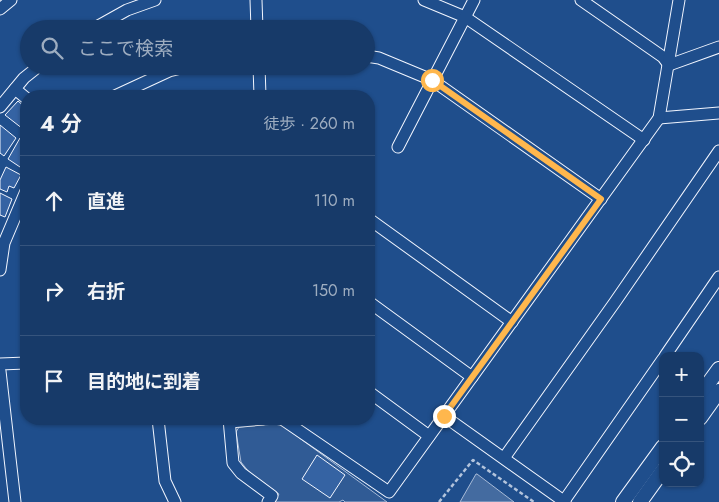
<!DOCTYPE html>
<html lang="ja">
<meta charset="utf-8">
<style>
body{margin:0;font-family:Jost,"Noto Sans JP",sans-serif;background:#244571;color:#f1f3f6}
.controls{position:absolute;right:15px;bottom:15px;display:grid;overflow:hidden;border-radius:10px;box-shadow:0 1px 4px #0004}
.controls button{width:45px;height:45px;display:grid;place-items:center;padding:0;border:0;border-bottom:1px solid #36547d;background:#173a69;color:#f1f3f6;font:25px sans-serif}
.stop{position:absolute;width:15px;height:15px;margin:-11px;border:4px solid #ffb74d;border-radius:50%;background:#fff}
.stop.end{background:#ffb74d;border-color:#fff;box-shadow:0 1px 5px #0008}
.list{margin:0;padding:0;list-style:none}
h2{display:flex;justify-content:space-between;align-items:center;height:65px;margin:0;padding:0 20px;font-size:21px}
h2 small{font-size:16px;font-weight:400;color:#9eadc0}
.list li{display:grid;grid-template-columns:32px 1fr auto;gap:15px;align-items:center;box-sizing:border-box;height:90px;padding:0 20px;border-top:1px solid #36547d}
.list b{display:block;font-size:19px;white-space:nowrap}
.list em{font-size:16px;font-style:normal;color:#9eadc0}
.icon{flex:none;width:28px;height:28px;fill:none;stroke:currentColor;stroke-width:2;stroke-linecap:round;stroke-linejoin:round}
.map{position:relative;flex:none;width:719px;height:502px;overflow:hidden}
.search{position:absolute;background:#173a69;box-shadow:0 1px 4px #0004;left:20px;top:20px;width:355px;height:55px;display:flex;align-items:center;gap:12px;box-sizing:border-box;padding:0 18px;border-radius:28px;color:#9eadc0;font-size:19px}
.panel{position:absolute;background:#173a69;box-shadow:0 1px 4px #0004;left:20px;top:90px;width:355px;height:335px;border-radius:20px}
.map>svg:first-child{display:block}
.built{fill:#305b95;stroke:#a8bbd7}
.water{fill:#446ba0;stroke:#a8bbd7}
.building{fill:#3563a3;stroke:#f2f6ff}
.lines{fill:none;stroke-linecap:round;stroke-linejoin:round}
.minor-casing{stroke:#f2f6ff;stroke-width:13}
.tertiary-casing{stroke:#f2f6ff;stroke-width:16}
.path{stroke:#b3c4dc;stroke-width:2.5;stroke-dasharray:4 2.5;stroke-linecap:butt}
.minor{stroke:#1f4e8c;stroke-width:11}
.tertiary{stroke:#1f4e8c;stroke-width:14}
.route{stroke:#ffb74d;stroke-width:6}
</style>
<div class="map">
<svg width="719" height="502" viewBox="0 0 719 502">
<rect width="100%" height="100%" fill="#1f4e8c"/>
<!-- built -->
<polygon class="built" points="275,424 283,426 387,502 345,502 343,500 339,502 274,502 279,494 249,472 241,462 236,432 239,427"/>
<!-- water -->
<polygon class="water" points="476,474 477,474 514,502 460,502"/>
<!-- building -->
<g class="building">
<polygon points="18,101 26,108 26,125 23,129 5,115"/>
<polygon points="0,125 16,138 4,156 0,153"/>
<polygon points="20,138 26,142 26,171 8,159"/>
<polygon points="6,167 21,175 14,188 9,186 7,192 0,189 0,180"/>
<polygon points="0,193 12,199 5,217 0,215"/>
<polygon points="317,455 345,475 330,498 302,479"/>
</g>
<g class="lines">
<!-- minor casing -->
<g class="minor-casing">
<g id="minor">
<polyline points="256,0 257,29"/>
<polyline points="424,0 465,17 644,140"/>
<polyline points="581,0 663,57 669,65"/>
<polyline points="0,9 11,0"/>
<polyline points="93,29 127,10 155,0"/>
<polyline points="366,56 379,58 432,80 601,199"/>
<polyline points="669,65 719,47"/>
<polyline points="259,66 260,96"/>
<polyline points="15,89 26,98"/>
<polyline points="115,96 169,71 189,66"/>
<polyline points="0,107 24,78 39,66"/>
<polyline points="659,118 719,113"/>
<polyline points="398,147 474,0"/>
<polyline points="369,219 512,322"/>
<polyline points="0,270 4,243 26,191"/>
<polyline points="369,302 472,377"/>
<polyline points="665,356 719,277"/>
<polyline points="0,364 26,363"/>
<polyline points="0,371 15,502"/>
<polyline points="369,392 429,436"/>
<polyline points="444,416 565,502"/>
<polyline points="158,419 165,481 175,502"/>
<polyline points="229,419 233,463 241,473 272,496 268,502"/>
<polyline points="282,419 389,492 659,118 679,0"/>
<polyline points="230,422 263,419"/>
<polyline points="504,458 615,302 719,151"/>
<polyline points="564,501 663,359"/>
</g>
</g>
<!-- tertiary casing -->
<g class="tertiary-casing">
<g id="tertiary">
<polyline points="700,395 719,369"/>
<polyline points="700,418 719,391"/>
<polyline points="623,502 663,447"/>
<polyline points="640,502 663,470"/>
</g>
</g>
<!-- path -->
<polyline class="path" points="439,502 473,460 534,502"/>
<!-- minor -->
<use href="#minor" class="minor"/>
<!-- tertiary -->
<use href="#tertiary" class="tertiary"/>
</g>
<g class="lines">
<!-- route -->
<polyline class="route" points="432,80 601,199 444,416"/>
</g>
</svg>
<div class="controls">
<button>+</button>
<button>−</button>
<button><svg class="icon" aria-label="locate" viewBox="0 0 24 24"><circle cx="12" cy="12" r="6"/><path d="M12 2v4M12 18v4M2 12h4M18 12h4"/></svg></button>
</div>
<div class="stop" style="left:432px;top:80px"></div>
<div class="stop end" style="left:444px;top:416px"></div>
<div class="search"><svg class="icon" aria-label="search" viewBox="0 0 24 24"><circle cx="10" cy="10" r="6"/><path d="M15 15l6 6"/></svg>ここで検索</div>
<section class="panel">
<h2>4 分<small>徒歩 · 260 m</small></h2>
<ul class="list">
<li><svg class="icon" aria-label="ahead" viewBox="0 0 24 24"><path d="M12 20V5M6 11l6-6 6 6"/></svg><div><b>直進</b></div><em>110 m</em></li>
<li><svg class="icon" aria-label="right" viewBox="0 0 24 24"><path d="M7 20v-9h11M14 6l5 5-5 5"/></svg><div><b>右折</b></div><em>150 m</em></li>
<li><svg class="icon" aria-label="arrive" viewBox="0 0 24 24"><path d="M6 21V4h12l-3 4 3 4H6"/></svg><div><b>目的地に到着</b></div></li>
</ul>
</section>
</div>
